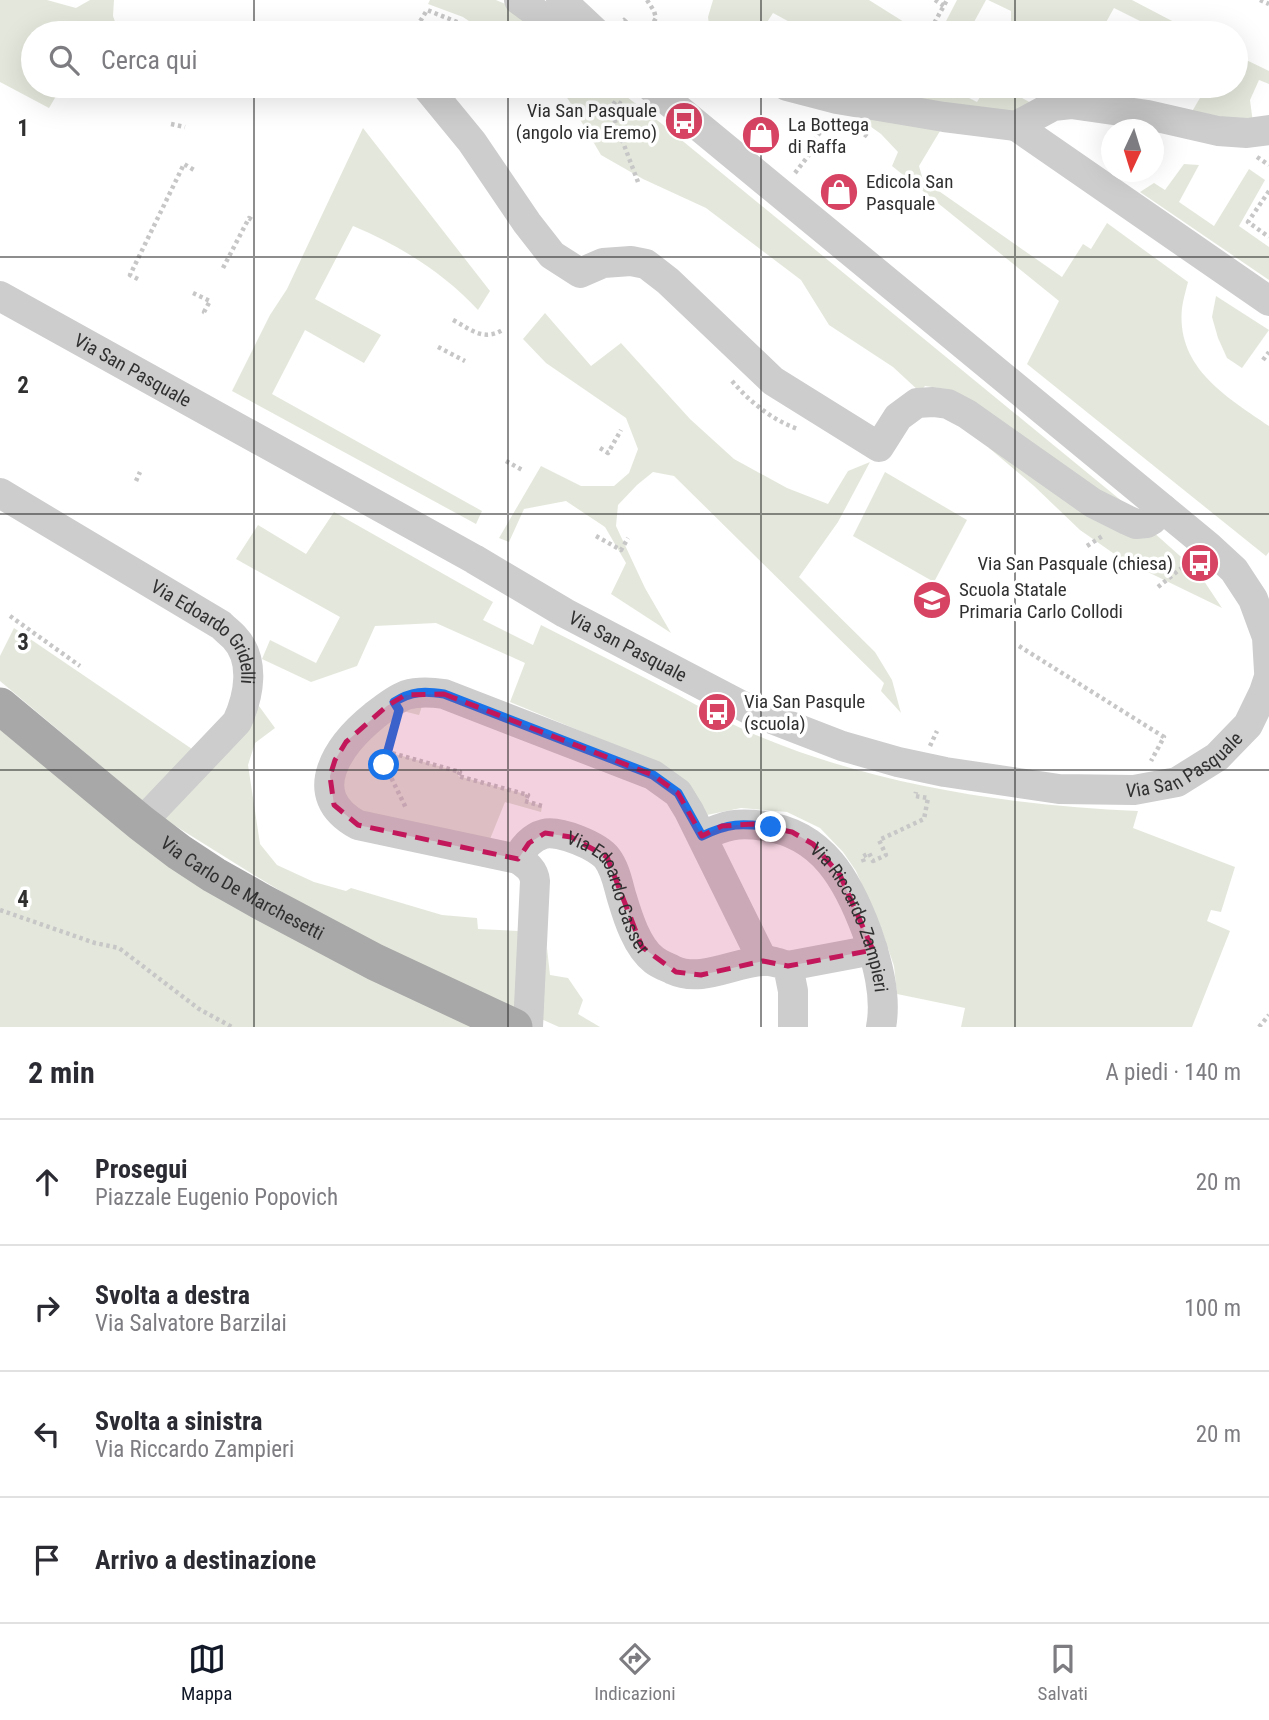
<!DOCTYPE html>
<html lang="it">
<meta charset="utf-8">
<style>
body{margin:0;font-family:"Roboto Condensed",sans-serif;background:#f7f7f7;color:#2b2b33}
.compass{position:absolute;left:1101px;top:119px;width:63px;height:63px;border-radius:50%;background:#fff;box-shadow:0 7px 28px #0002;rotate:184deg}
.stop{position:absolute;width:21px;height:21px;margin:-16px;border:5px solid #1a73e8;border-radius:50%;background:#fff}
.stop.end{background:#1a73e8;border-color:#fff;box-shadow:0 2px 7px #0008}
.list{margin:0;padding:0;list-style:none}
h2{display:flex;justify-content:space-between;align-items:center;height:91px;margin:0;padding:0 28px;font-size:30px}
h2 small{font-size:23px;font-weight:400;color:#7c7c81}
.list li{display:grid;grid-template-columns:46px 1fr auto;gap:21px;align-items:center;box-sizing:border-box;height:126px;padding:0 28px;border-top:2px solid #e1e1e2}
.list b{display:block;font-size:26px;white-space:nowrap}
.list p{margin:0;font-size:23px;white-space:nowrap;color:#7c7c81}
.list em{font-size:23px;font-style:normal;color:#7c7c81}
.icon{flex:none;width:38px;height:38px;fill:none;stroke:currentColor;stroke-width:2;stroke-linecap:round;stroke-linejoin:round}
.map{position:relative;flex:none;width:1269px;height:1027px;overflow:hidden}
.search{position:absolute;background:#fff;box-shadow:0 7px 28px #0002;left:21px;right:21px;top:21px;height:77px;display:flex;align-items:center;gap:18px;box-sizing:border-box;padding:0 24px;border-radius:38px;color:#7c7c81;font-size:26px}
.sheet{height:595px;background:#fff}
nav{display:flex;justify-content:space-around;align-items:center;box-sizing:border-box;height:98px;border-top:2px solid #e1e1e2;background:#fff;font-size:19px;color:#7c7c81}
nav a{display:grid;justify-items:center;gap:4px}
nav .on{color:#111827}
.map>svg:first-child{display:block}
.green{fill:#e4e8dc}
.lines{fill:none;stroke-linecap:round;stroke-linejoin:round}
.path{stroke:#c7c7c7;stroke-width:4.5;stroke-dasharray:3.5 3.5;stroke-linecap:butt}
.minor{stroke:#cdcdcd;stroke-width:30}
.major{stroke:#a8a8a8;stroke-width:37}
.route{stroke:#1a73e8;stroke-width:9}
.marked{fill:#c2185b;fill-opacity:0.2;stroke:#c2185b;stroke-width:5;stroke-dasharray:14 9;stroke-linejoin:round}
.grid{fill:none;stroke:#303030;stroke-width:2;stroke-opacity:0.55}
.labels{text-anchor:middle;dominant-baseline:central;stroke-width:7;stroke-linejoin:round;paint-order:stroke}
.poi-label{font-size:19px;fill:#303030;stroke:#fff;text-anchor:start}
.street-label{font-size:19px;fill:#303030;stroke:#fff}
.grid-label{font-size:23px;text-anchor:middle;font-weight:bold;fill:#303030;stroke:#fff;stroke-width:7;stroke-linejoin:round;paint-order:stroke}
</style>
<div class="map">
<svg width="1269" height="1027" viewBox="0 0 1269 1027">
<rect width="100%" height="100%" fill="#fff"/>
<!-- green -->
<g class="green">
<polygon points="0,0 47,0 76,8 90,0 114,0 113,16 119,33 33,33 33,86 62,86 49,108 0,82"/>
<polygon points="430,0 496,0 510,6 545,33 487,33 463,17 428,4"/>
<polygon points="713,0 869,0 904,22 895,33 810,33 773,13 760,33 710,33 708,17"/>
<polygon points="957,0 986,0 968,33 959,33 944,25"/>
<polygon points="988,0 1132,0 1195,33 1164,33 1114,8 1100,33 1061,33 1033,23 1029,33 1011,33 1011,11"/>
<polygon points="1236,55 1269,71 1269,84 1259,80 1250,100 1253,123 1190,115 1207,86 1236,86"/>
<polygon points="556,86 601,86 627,97 662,124 1129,507 1120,506 945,389 925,386 920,392 893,367 829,325 801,280 706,208 643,179 601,155 568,99"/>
<polygon points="831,86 945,86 977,102 987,86 1000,86 1035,105 1009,116"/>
<path d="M846,109L943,126L919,166L923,180L1062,277L1083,244L1091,249L1107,223L1188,282C1186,290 1183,300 1182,308C1176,368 1227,397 1269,426V552L1266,556L1027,364L1059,301L892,166L898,152L881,134Z"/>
<path d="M363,128L490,291L478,310C444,273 399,245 353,226L315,299L381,335L364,363L305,330L272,394L482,511L476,524L232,391L270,315L287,289Z"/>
<polygon points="1184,164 1199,165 1179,202 1214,226 1249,169 1265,180 1239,226 1269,247 1269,280 1140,192 1154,183 1165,190"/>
<polygon points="1216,296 1269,330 1242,368 1227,358 1218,338 1212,317"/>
<polygon points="545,313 591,366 621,343 690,419 734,459 787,488 828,504 848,471 870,462 838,522 799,577 875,652 892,680 901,713 881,691 884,683 674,476 653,472 637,485 618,505 616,526 645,588 671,633 611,594 626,563 605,527 566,501 524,509 509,542 499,538 541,466 581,486 614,486 629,473 638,449 626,418 546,363 523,339"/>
<polygon points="992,444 1152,531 1198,572 1222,608 1123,560 1080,530 1034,486 989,448"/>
<polygon points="885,472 967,520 934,582 853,536"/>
<path d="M334,512L493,602L483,620L533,645L541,625C587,648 633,672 678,695C702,708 725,721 749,732C871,785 1007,805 1138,811L1133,828L1235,867L1221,912L1211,910L1207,921L1230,931L1192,1027H961L965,1008L897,994L894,966L880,925L856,871L843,852L820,828L787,812L741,808L707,815L663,765L510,702L525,663L436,623L375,626L357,666L311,682L262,659L270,640L316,663L340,617L236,559L258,525L306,554Z"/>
<polygon points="14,628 192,749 145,803 0,681 0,656"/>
<path d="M256,702L275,728L255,743L248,765L260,844L277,865L314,882L346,891L351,888L442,915L477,918L478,929L518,931L517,1009C470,987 423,966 376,943C302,907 233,862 163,818Z"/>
<path d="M423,703L419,715L399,710L388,752L460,772L458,776L528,795L526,801L542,806L541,812L505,802L488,844L359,815C320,785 350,745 380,722C387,716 398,706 407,704C412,702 419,703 423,703Z"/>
<polygon points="0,723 490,1027 0,1027"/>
<polygon points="547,948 550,975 568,978 583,1000 578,1014 600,1027 559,1027 539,1018"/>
</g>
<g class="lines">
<!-- path -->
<g class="path">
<polyline points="647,0 654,11 656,18 647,33"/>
<polyline points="935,0 944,6"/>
<polyline points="1260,0 1269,4"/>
<polyline points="619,25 624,20 637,33"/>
<polyline points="931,29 947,0"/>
<polyline points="413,33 427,10 462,24"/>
<polyline points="289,86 300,93"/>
<polyline points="1162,86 1174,92"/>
<polyline points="171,124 185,127"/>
<polyline points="859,130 869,138"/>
<polyline points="1257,157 1269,165"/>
<polyline points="795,173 809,155 805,152 825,126 829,123"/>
<polyline points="638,182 610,108 616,101 640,114"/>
<polyline points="1269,191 1248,222 1269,237"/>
<polyline points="223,268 249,218 254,221"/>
<polyline points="138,279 130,275 184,164 194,170"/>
<polyline points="193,293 210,301 204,312 207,313"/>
<path d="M453,320C472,330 484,342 504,329"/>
<polyline points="438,347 465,361"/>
<polyline points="1263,360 1269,352"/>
<path d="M732,381C750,402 772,420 798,429"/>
<polyline points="600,448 608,453 621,430"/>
<polyline points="506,461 524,471"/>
<polyline points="136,481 140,472"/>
<polyline points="596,536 621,550 628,538"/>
<polyline points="1087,546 1104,535"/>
<polyline points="1158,587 1189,562"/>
<polyline points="10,616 80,666"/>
<polyline points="1019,646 1164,737 1151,761"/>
<polyline points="392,736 388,752 460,772 458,776 528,795 525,801 542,806 542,808"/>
<polyline points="930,746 937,731"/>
<polyline points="388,752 385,765 406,808"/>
<polyline points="864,862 862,857 869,853 873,861 886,855 879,840 924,819 928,798 915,796 916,792"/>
<polyline points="0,910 95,943 119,948 199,1009 232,1027"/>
<polyline points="1259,1027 1269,1015"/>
</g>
<!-- minor -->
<g class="minor">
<polyline points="519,0 545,19 560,33"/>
<polyline points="561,0 596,33"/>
<polyline points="426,86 472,142 527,223 552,255 580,273 603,263 631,261 646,264 668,281 773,381 879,447 898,417 917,403 933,402 948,404 967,414 1093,503 1127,520 1136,524 1147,523 1152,520 1163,509"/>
<polyline points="650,86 1208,546 1234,570 1253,599 1267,637 1269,671"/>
<polyline points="787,86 837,99 944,117 1016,126 1053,106 1071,104 1148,115 1218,131 1247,133 1269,130"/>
<polyline points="1016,126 1269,301"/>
<path id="s1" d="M0,296L474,559L565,613L754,712L842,746L898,762L945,772L1059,789L1134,790L1177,782L1217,757L1248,725L1264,692L1269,677"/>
<path id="s2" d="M0,493L221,625C225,629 230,633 234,637C256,660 249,696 237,722L141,823"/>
<path id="s3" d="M702,836C726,825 737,822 764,826C823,834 848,881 867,932C877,961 887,996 881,1027"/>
<path d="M518,859L358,825C302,795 339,744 374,716C384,708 395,699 406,695C419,691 431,692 444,694L653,775L678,793L689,811L763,961"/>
<polyline points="788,966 873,950"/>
<path id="s4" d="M528,1027L535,881C534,870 527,865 518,859C522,848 532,837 544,834C559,830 598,846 607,858C616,870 618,885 622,898C628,918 637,947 654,960C659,964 667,967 673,970C701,983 733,963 762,961C771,960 779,963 788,966L793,991V1027"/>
</g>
<!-- major -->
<path class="major" id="s5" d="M0,706L141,823L179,852L214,875L260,901L375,962L514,1027"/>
</g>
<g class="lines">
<!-- route -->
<path class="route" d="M384,765L399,710L394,702C412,691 424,691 444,694L653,775L678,793L702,836C729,823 741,823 771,827"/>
</g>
<!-- marked area -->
<path class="marked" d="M444,694L653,775L678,793L702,836L722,826L753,824L792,832L813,844L840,875L873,950L788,966L763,961L701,975L676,972L642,947L607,857L571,837L545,833L529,843L518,859L358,825L334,805L330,776L335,760L346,742L387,706L405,695Z"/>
<!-- grid -->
<path class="grid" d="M254,0V33M508,0V33M761,0V33M1015,0V33M254,86V1027M508,86V1027M761,86V1027M1015,86V1027M0,257H1269M0,514H1269M0,770H1269"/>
<!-- icons -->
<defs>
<g id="bus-disc" transform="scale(2.0125)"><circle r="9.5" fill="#d64363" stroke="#fff"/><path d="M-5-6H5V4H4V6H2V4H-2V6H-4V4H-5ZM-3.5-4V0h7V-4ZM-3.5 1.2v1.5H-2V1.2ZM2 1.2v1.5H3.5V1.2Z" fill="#fff"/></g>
<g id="shop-disc" transform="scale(2.0125)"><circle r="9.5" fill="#d64363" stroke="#fff"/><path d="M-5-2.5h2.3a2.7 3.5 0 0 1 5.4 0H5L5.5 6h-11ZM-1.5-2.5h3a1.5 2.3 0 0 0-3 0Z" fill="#fff"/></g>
<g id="school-disc" transform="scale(2.0125)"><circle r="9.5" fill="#d64363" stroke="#fff"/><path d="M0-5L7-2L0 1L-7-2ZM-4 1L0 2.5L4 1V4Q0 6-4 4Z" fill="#fff"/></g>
</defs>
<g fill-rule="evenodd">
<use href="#bus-disc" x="684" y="121"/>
<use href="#shop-disc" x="761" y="135"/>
<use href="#shop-disc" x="839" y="192"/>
<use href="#bus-disc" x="1200" y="563"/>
<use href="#school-disc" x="932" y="600"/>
<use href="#bus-disc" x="717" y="712"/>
</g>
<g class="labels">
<!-- poi labels -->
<g class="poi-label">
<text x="657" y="110" text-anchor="end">Via San Pasquale<tspan x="657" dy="22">(angolo via Eremo)</tspan></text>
<text x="788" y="124">La Bottega<tspan x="788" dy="22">di Raffa</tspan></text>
<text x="866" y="181">Edicola San<tspan x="866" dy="22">Pasquale</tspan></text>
<text x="1173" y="563" text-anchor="end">Via San Pasquale (chiesa)</text>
<text x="959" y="589">Scuola Statale<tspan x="959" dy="22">Primaria Carlo Collodi</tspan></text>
<text x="744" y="701">Via San Pasqule<tspan x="744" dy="22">(scuola)</tspan></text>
</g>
<!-- street labels -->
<g class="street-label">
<text stroke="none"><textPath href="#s1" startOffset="152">Via San Pasquale</textPath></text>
<text stroke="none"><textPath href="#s2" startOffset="252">Via Edoardo Gridelli</textPath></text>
<text stroke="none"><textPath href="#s1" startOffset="719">Via San Pasquale</textPath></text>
<text stroke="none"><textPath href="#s1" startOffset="1309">Via San Pasquale</textPath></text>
<text stroke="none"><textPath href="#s5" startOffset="304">Via Carlo De Marchesetti</textPath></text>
<text stroke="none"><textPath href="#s4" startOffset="310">Via Edoardo Gasser</textPath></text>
<text stroke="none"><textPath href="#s3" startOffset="200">Via Riccardo Zampieri</textPath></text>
</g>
</g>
<g class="grid-label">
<text x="23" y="136">1</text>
<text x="23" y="393">2</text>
<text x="23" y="650">3</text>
<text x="23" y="907">4</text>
</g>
</svg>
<svg class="compass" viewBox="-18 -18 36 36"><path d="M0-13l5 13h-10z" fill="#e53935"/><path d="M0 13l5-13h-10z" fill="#7c7c81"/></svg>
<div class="stop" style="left:384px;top:765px"></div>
<div class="stop end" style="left:771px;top:827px"></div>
<div class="search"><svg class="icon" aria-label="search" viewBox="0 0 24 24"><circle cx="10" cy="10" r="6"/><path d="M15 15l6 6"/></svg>Cerca qui</div>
</div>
<section class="sheet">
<h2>2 min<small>A piedi · 140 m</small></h2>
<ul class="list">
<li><svg class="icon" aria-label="ahead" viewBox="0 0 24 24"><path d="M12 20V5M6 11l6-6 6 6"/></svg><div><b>Prosegui</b><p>Piazzale Eugenio Popovich</p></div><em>20 m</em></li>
<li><svg class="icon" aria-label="right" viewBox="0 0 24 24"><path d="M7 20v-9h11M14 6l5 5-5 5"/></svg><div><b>Svolta a destra</b><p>Via Salvatore Barzilai</p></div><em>100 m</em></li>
<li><svg class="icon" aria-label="left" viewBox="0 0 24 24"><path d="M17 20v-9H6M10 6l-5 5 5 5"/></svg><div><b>Svolta a sinistra</b><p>Via Riccardo Zampieri</p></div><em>20 m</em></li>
<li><svg class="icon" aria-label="arrive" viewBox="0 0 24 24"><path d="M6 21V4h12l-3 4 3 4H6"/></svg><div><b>Arrivo a destinazione</b></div></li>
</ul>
</section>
<nav>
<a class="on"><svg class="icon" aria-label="map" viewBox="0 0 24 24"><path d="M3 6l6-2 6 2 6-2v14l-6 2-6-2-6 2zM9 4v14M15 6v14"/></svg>Mappa</a>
<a><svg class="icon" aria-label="directions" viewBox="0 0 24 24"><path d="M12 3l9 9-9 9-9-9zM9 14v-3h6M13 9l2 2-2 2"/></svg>Indicazioni</a>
<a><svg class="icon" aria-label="saved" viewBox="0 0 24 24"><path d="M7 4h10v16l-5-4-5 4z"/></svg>Salvati</a>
</nav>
